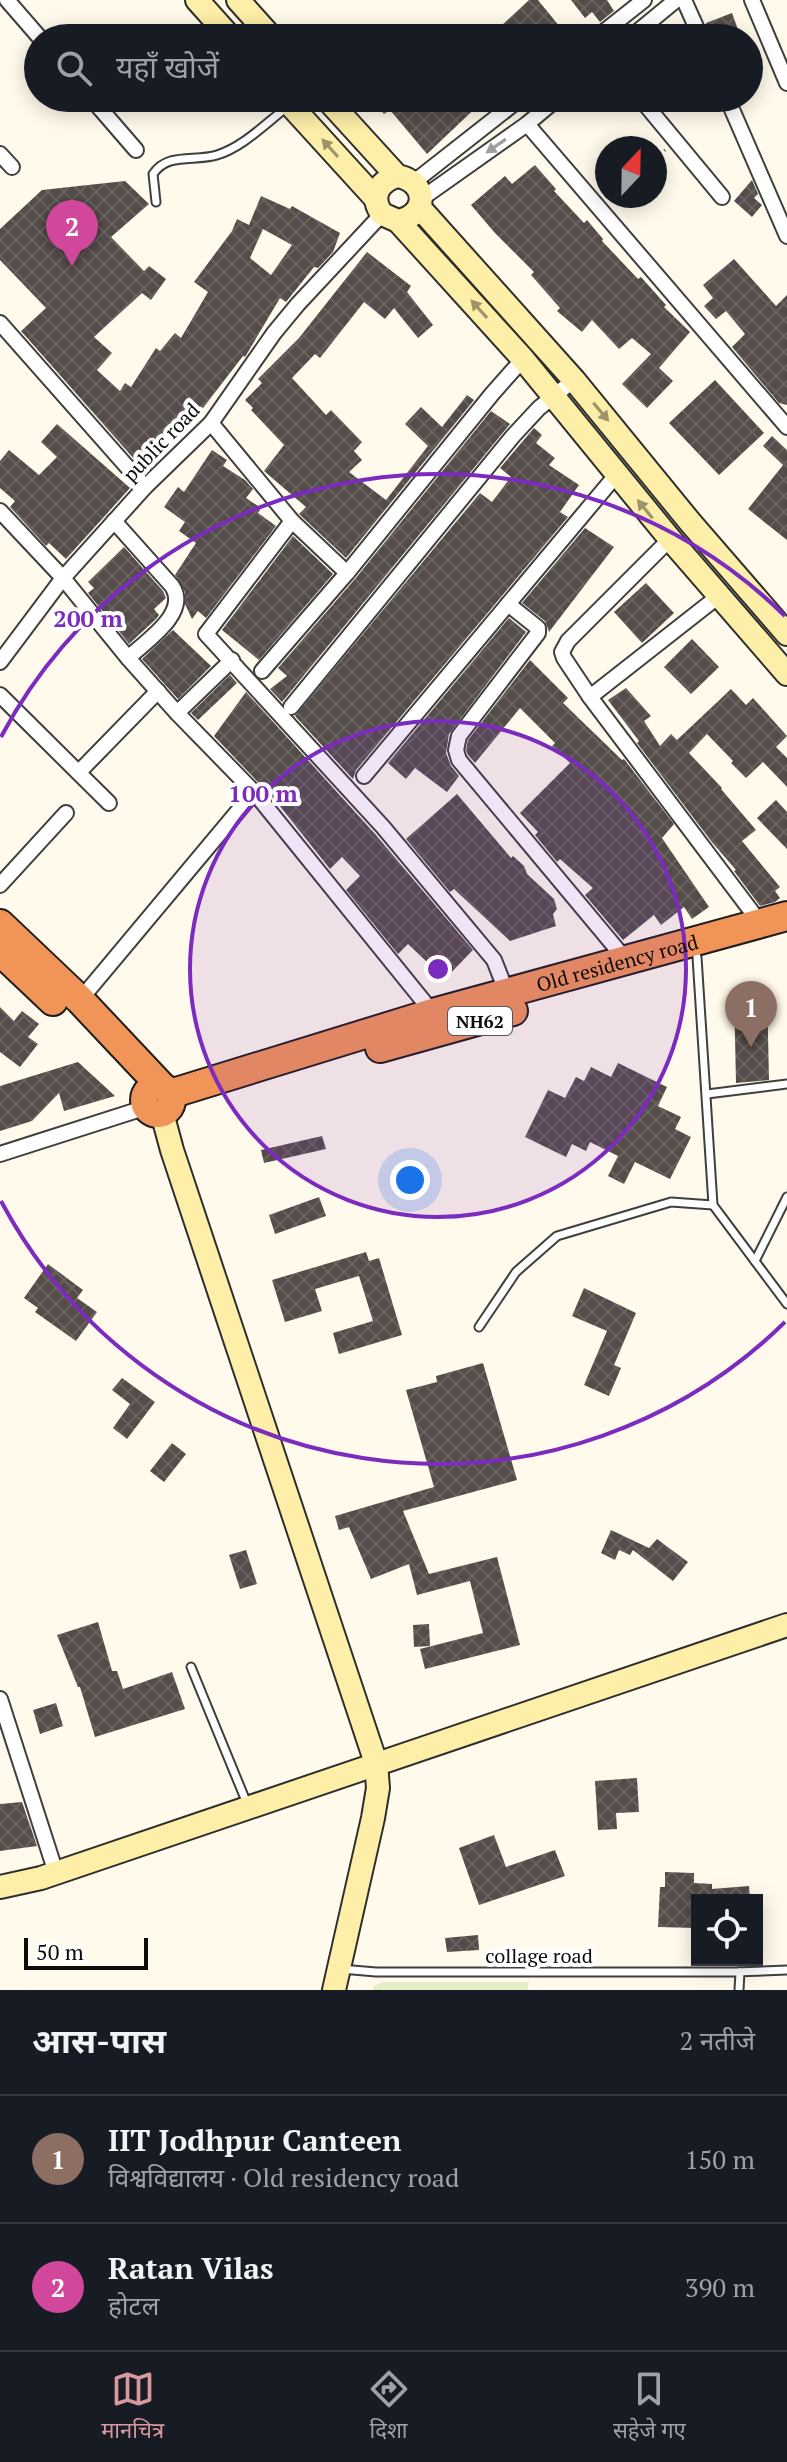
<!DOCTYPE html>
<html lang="hi">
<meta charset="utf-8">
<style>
body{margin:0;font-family:"PT Serif","Noto Sans Devanagari",serif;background:#20242c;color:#f1f3f6}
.controls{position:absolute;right:24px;bottom:24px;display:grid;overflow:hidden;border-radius:0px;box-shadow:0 4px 20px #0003}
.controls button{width:72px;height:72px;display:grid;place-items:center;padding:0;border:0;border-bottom:2px solid #363941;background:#171b24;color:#f1f3f6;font:40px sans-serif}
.compass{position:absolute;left:595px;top:136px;width:72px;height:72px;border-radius:50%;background:#171b24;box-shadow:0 4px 20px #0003;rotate:22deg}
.scale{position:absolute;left:24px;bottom:20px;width:124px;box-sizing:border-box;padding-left:8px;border:4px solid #0c0c0c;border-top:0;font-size:22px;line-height:28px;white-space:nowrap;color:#0c0c0c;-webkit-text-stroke:6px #fff;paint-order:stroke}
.you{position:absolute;left:410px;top:1180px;width:28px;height:28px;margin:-20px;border:6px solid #fff;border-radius:50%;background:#1a73e8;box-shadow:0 0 0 12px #1a73e833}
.badge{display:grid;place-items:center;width:52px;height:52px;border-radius:50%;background:#d798a0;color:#fff;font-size:26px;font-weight:700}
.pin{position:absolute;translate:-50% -66px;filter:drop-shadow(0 2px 4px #0008)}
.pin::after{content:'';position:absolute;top:42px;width:28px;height:24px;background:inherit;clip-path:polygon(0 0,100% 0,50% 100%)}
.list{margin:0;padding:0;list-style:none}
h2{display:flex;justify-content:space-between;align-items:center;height:104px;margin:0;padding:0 32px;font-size:34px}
h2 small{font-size:26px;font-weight:400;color:#9ea1a6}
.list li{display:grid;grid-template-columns:52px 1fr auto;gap:24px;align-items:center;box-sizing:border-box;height:128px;padding:0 32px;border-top:2px solid #363941}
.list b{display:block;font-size:30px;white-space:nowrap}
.list p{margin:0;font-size:26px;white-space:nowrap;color:#9ea1a6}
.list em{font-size:26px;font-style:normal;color:#9ea1a6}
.icon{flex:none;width:44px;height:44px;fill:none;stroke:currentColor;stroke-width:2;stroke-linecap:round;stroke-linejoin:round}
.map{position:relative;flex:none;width:787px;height:1990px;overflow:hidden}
.search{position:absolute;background:#171b24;box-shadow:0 4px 20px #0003;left:24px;right:24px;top:24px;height:88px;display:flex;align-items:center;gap:20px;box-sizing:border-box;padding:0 28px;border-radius:44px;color:#9ea1a6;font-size:30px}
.sheet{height:360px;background:#171b24}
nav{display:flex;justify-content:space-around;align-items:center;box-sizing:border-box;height:112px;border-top:2px solid #363941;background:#171b24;font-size:22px;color:#9ea1a6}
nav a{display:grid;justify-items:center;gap:4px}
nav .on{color:#d798a0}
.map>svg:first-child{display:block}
.pitch{fill:#e4efc8}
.building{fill:url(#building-cross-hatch);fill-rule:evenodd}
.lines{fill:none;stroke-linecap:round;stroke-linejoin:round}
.lane-casing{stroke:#3f3f3f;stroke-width:11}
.street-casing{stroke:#3f3f3f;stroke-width:18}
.secondary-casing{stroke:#2e2e2e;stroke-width:26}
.highway-casing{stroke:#1d1d1d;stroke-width:32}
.path{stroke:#2e2e2e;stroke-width:3;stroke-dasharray:8 4;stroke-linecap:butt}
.lane{stroke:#fff;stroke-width:7}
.street{stroke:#fff;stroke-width:14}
.secondary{stroke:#fdeea8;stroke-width:22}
.highway{stroke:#f19457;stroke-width:28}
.oneway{fill:#9e9e9e}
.oneway2{fill:#9d946a}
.ring{fill:none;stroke:#7b2cbf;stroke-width:4}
.labels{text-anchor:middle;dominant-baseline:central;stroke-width:8;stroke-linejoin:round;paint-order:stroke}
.shield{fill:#fff;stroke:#555;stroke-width:2}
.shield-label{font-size:18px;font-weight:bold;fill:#0c0c0c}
.street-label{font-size:20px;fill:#0c0c0c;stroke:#fff}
.centre{fill:#7b2cbf;stroke:#fff;stroke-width:4}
.ring-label{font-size:24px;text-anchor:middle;font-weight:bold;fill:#7b2cbf;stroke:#fff;stroke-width:8;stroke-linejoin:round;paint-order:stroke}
</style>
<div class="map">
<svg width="787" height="1990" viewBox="0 0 787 1990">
<defs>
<pattern id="building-cross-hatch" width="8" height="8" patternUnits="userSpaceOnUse" patternTransform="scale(2)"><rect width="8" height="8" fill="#544c49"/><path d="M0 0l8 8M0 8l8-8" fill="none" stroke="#68615f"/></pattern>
</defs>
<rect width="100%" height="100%" fill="#fffaeb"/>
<!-- pitch -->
<polygon class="pitch" points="383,1982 529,1982 528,1990 373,1990 373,1987"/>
<!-- building -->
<g class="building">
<polygon points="529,0 538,0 569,38 488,38"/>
<polygon points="571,0 607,0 614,11 600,22 592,12 585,18"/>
<polygon points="732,13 741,38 712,38 706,23"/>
<polygon points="370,98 486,98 427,154 390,110 384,114"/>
<polygon points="535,165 556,189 554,191 584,223 587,220 603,239 602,241 638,279 641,277 666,305 664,307 690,332 659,368 673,381 647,408 622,384 651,354 632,338 619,349 592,320 582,332 557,311 560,308 531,275 534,272 495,233 471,205 505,176 512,184"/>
<polygon points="752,180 758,194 754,198 762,205 752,217 734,201"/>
<path d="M125,181L149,204L111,237L144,271L149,266L166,279L151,300L142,293L94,337L112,353L97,370L120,391L125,383L131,387L156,348L160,351L175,333L181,338L208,292L194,282L232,231L237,219L249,225L261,196L290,209L292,206L340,233L333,252L318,268L314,267L286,302L280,298L245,357L243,356L203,408L178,438L171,432L147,469L135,460L21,331L46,308L0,260V229L42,190ZM263,229L292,245L271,275L250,258Z"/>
<polygon points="367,252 411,286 407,292 433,325 418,338 394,308 385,319 364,302 320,358 315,354 292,378 326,415 331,410 362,442 354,451 362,460 349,472 386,500 428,446 405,424 421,407 442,427 467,395 474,400 346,558 299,514 306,507 264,471 284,445 251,410 253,408 245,400 262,383 258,379 299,338"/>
<polygon points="734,259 776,306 787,295 787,405 779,403 732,347 745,334 726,311 716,319 704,306 713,298 703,285"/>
<polygon points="715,380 764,433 719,475 669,423"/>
<polygon points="491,411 510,424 282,702 270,689 287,676 278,668 355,579"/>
<polygon points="57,424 130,488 66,559 49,543 46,546 10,507 15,501 0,488 0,461 9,450 39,475 57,457 41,442"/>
<polygon points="534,428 542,435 536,443 555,458 549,465 579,485 560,512 568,517 356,770 353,779 295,716 480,493 492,502 511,477 500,468"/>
<polygon points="772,436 787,450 787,540 748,509 783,465 763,446"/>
<polygon points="212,450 227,460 223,466 245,480 253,489 246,498 261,508 258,513 276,526 206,618 198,611 192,619 185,604 185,592 175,575 196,543 179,531 185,522 164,507 178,487 184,492"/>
<polygon points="585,528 614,547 549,632 545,621 522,603"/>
<polygon points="293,536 333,574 259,660 222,630"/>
<polygon points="124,547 163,591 166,598 154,609 159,615 156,619 129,644 88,593 94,588 88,582"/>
<polygon points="646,583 674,613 642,643 614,612"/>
<polygon points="509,618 526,632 449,734 446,753 451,766 459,776 447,792 415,768 406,779 388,763"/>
<polygon points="173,630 211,666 178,699 142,659"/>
<polygon points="692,639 719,667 691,694 664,667"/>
<polygon points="530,660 568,698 563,703 622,760 624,759 674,824 662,838 709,907 692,919 684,907 661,925 654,915 623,940 585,895 593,888 560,859 557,862 535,835 538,832 520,813 570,763 552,746 555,743 520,708 475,763 468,755 466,750 468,740"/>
<polygon points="230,675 237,683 198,720 191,713"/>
<polygon points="626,688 651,716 644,721 660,746 671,734 677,740 731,689 746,705 753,698 787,736 776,747 787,758 787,787 763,762 746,778 731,763 733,761 707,734 689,753 722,788 721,789 756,830 742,841 780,887 775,891 780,898 775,902 760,906 734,871 736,870 711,841 637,743 639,741 608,700"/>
<polygon points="246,692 375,834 473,950 445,979 408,944 398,954 346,890 360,876 342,857 330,869 275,800 214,736"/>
<polygon points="457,794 511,858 513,856 524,866 527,874 554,899 557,909 553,914 556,926 510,941 454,889 450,892 406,839"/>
<polygon points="776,800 787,812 787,849 757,818"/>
<polygon points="767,989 769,1080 736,1083 734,990"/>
<polygon points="0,1007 14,1021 22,1011 39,1024 28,1037 38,1044 20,1067 0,1052"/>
<polygon points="78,1062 115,1096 64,1111 59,1093 32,1121 0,1131 0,1086"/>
<polygon points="618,1063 667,1087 658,1106 681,1117 675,1129 691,1137 670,1179 635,1162 624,1184 608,1176 618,1156 590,1142 586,1151 572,1144 566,1157 525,1137 548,1090 565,1098 576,1077 584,1081 591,1067 611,1077"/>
<polygon points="322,1136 326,1149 264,1163 261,1150"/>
<polygon points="319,1197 326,1216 275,1234 269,1215"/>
<polygon points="366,1252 369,1261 379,1258 402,1335 339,1354 333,1333 373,1321 359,1276 315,1289 322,1311 285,1322 272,1280"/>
<polygon points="48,1264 83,1290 77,1298 97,1312 76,1341 35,1312 38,1308 24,1298"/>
<polygon points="584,1288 636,1313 614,1365 621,1368 609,1396 584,1385 607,1331 572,1316"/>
<polygon points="483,1363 517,1480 403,1511 429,1574 497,1557 520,1645 425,1669 420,1649 483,1633 470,1581 417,1595 409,1564 371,1579 349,1527 339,1530 335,1516 434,1487 406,1390 437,1382 436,1376"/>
<polygon points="122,1378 155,1402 127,1439 113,1428 130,1404 112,1390"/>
<polygon points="172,1443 186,1454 164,1482 150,1471"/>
<polygon points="611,1530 649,1548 657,1539 688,1562 673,1581 633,1550 630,1555 619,1550 615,1560 601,1553"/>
<polygon points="246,1550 257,1584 240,1589 229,1555"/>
<polygon points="98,1622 112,1671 117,1671 123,1689 172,1672 185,1709 95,1737 80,1687 78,1687 57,1635"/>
<polygon points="429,1624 430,1646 414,1647 413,1625"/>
<polygon points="56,1703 63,1726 40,1734 33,1710"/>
<polygon points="637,1778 639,1812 616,1813 617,1829 598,1830 595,1781"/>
<polygon points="22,1802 37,1846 0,1851 0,1804"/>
<polygon points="494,1835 506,1867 555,1850 565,1876 479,1905 459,1848"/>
<polygon points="665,1872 694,1873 694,1883 712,1884 712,1889 749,1886 750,1900 697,1900 697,1928 658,1927 660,1887 665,1887"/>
<polygon points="478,1935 479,1950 447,1952 445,1938"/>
</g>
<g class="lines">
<!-- lane casing -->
<g class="lane-casing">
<g id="lane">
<path d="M156,202L153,174C168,152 194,162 217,155C243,147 265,124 286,108"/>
<polyline points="697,957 713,1205 787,1304"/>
<polyline points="707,1094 787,1084"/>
<polyline points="755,1261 787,1197"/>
<polyline points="479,1327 516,1272 557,1236 671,1202 713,1205"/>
<polyline points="191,1667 248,1806"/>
<polyline points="341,1969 376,1972 735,1972 787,1970"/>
<polyline points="739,1990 740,1972"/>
</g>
</g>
<!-- street casing -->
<g class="street-casing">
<g id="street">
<polyline points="7,0 40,38"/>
<polyline points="684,0 701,38"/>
<polyline points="752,0 787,83"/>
<polyline points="596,38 644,0"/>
<polyline points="630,38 676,0"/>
<polyline points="91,98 136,150"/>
<polyline points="640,98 722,197"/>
<polyline points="727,98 787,236"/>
<polyline points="527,124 787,427"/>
<polyline points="0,154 12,167"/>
<polyline points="414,182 521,98"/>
<polyline points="421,199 527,124 558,98"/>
<polyline points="0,323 145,487"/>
<polyline points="211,423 292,521 347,573"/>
<polyline points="0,511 63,578 128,658 177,713 254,792 433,1013"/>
<path d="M114,521L172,586C190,613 146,641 128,658"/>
<polyline points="292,521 206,634 383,827 494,960 507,993"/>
<polyline points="670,539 568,641 562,652 564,658 590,697 761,924"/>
<polyline points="508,604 538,628 538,633 459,736 456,750 459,760 626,960"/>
<polyline points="0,662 63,578 145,487 211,423 274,333 298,304 382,214"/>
<polyline points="262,671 347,573 492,394 523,359"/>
<polyline points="0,695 109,803"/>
<polyline points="590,697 720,595"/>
<polyline points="291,707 513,436 539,408 574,380"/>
<polyline points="177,713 232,660"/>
<polyline points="79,772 158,691"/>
<polyline points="364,776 617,474"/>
<polyline points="0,885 66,813"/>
<polyline points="80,1000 254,792"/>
<polyline points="0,1154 147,1107"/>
<polyline points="0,1699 56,1873"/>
</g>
</g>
<!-- secondary casing -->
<g class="secondary-casing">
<g id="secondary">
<polyline points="197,0 231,38"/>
<polyline points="238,0 272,38"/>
<polyline points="284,98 376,199"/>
<path d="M326,98L397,176C428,181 429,215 398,221L382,214C370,197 378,182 397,176"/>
<polyline points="419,207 574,380 690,522 787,634"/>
<polyline points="398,221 523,359 670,539 787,674"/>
<polyline points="162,1113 172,1150 376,1763 378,1788 373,1818 334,1990"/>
<polyline points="0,1887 41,1878 787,1625"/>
</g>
</g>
<!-- highway casing -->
<g class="highway-casing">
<g id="highway">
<polyline points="0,924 80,1000 161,1086"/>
<polyline points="0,951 53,1001"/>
<polyline points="380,1048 513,1011"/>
<circle cx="158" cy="1100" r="13"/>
<path id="s1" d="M170,1094L433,1013L787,916"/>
</g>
</g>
<!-- path -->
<polyline class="path" points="655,158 665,150"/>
<!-- lane -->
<use href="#lane" class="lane"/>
<!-- street -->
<use href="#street" class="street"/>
<!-- secondary -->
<use href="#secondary" class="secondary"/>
<!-- highway -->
<use href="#highway" class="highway"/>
</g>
<!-- one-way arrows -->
<defs><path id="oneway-solid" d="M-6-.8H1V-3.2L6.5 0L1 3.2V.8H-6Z" transform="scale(2)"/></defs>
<use class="oneway" href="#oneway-solid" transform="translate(496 146) rotate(145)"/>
<g class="oneway2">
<use href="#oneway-solid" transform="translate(330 148) rotate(-132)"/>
<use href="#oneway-solid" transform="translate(479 309) rotate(-132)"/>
<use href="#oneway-solid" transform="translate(601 412) rotate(50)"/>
<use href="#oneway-solid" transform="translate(645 509) rotate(-129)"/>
</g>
<!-- distance rings -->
<circle cx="438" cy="969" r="248" fill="#7b2cbf" fill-opacity=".12"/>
<g class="ring">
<circle cx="438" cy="969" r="248"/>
<path d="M785 1322A495 495 0 0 1 1 1201M1 737A495 495 0 0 1 785 616"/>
</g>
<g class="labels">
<!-- shield labels -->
<rect class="shield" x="448" y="1007" width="64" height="28" rx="6"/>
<g class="shield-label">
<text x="480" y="1021">NH62</text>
</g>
<!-- street labels -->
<g class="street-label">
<text transform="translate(161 442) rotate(-46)">public road</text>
<text stroke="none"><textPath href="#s1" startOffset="466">Old residency road</textPath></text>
<text x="539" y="1955">collage road</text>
</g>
</g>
<circle cx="438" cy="969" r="12" class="centre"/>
<g class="ring-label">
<text x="88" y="627">200 m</text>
<text x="263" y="802">100 m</text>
</g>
</svg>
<div class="controls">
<button><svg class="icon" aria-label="locate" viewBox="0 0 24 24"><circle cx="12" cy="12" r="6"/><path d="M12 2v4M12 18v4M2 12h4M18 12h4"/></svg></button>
</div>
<svg class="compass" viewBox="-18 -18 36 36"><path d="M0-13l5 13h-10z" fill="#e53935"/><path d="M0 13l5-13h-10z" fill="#9ea1a6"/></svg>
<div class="scale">50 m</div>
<div class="you"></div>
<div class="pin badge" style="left:751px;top:1047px;background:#8d6e63">1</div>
<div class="pin badge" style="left:72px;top:266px;background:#d1479c">2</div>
<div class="search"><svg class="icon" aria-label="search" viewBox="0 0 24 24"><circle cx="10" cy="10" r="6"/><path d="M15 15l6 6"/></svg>यहाँ खोजें</div>
</div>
<section class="sheet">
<h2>आस-पास<small>2 नतीजे</small></h2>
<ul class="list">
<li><span class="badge" style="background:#8d6e63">1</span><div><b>IIT Jodhpur Canteen</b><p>विश्वविद्यालय · Old residency road</p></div><em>150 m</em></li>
<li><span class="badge" style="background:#d1479c">2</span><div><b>Ratan Vilas</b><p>होटल</p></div><em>390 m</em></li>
</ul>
</section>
<nav>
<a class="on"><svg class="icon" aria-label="map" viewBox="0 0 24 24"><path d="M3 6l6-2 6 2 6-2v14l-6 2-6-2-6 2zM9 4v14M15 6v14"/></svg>मानचित्र</a>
<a><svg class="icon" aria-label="directions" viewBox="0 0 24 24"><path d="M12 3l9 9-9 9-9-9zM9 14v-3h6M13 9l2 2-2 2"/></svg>दिशा</a>
<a><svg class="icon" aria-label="saved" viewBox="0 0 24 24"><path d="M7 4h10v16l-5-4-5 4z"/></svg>सहेजे गए</a>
</nav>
